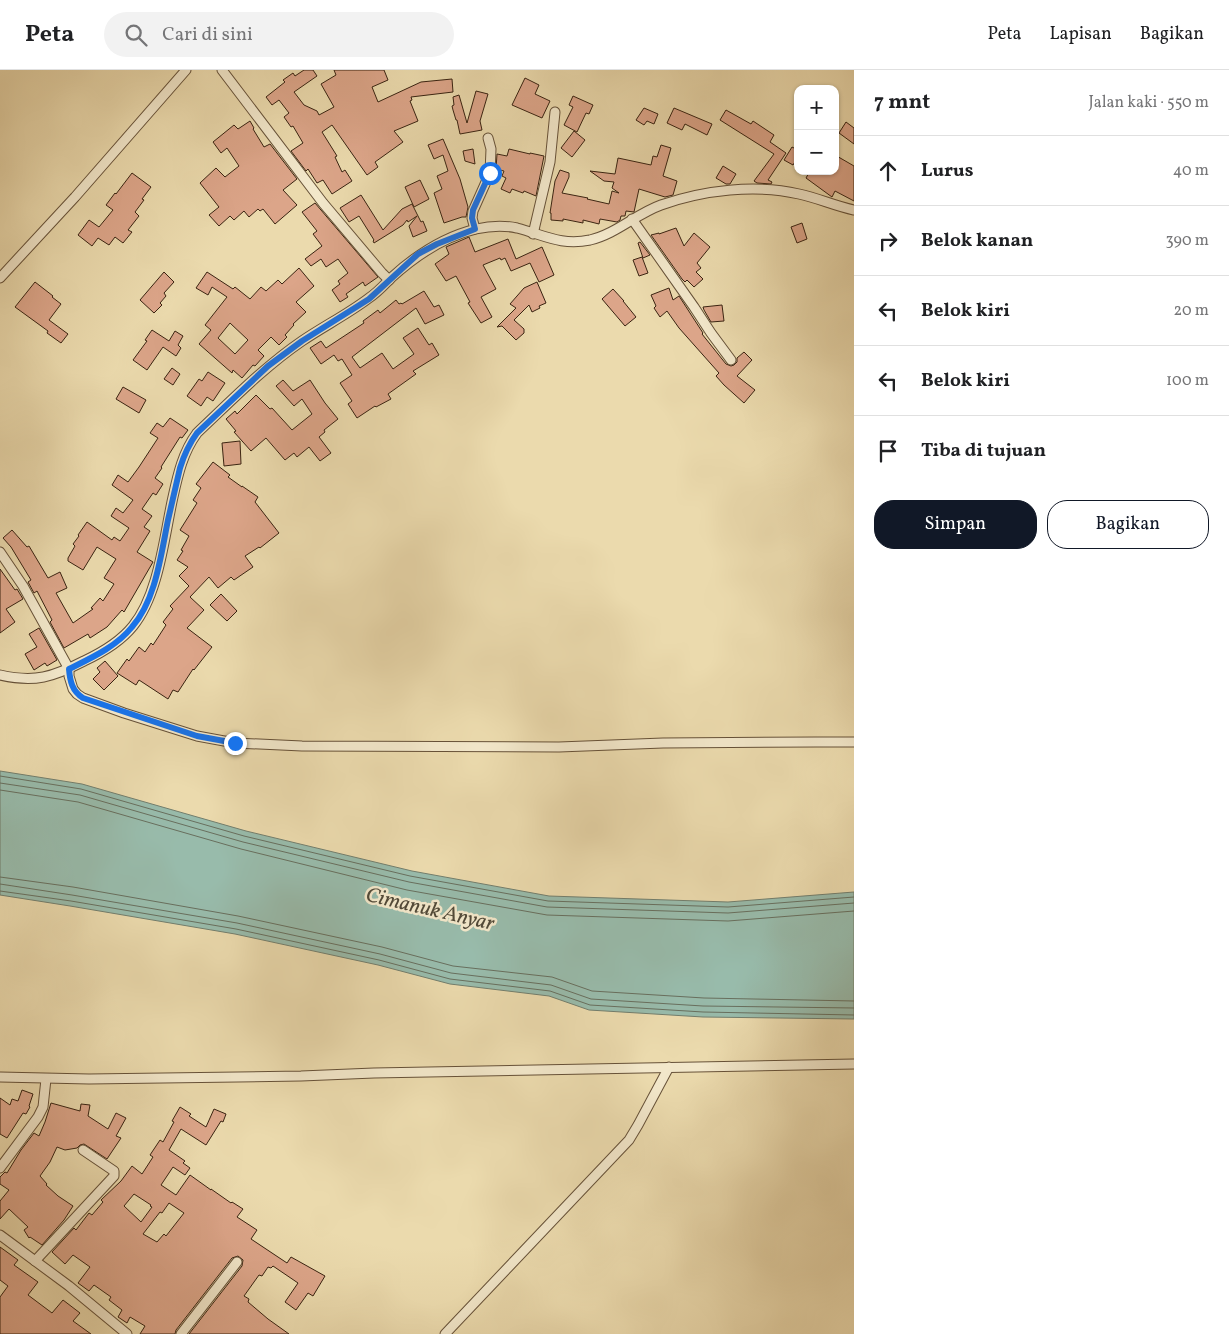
<!DOCTYPE html>
<html lang="id">
<meta charset="utf-8">
<style>
body{margin:0;font-family:Vollkorn,serif;background:#f2f2f2;color:#202124}
.controls{position:absolute;right:15px;top:15px;display:grid;overflow:hidden;border-radius:10px;box-shadow:0 1px 4px #0004}
.controls button{width:45px;height:45px;display:grid;place-items:center;padding:0;border:0;border-bottom:1px solid #e0e0e0;background:#fff;color:#202124;font:25px sans-serif}
.stop{position:absolute;width:15px;height:15px;margin:-11px;border:4px solid #1a73e8;border-radius:50%;background:#fff}
.stop.end{background:#1a73e8;border-color:#fff;box-shadow:0 1px 5px #0008}
.list{margin:0;padding:0;list-style:none}
h2{display:flex;justify-content:space-between;align-items:center;height:65px;margin:0;padding:0 20px;font-size:21px}
h2 small{font-size:16px;font-weight:400;color:#757577}
.list li{display:grid;grid-template-columns:32px 1fr auto;gap:15px;align-items:center;box-sizing:border-box;height:70px;padding:0 20px;border-top:1px solid #e0e0e0}
.list b{display:block;font-size:19px;white-space:nowrap}
.list em{font-size:16px;font-style:normal;color:#757577}
.actions{display:flex;gap:10px;padding:15px 20px}
.actions a{flex:1;padding:11px 0;border:1px solid #111827;border-radius:20px;text-align:center;font-size:18px;color:#111827}
.actions .main{background:#111827;color:#fff}
.icon{flex:none;width:28px;height:28px;fill:none;stroke:currentColor;stroke-width:2;stroke-linecap:round;stroke-linejoin:round}
.map{position:relative;flex:none;width:854px;height:1264px;overflow:hidden}
header{display:flex;align-items:center;gap:30px;box-sizing:border-box;height:70px;padding:0 25px;background:#fff;border-bottom:1px solid #e0e0e0}
header strong{font-size:24px}
nav{display:flex;gap:28px;margin-inline-start:auto;font-size:18px}
.search{width:350px;height:45px;background:#f2f2f2;display:flex;align-items:center;gap:12px;box-sizing:border-box;padding:0 18px;border-radius:28px;color:#757577;font-size:19px}
main{display:flex}
aside{flex:1;background:#fff}
.map>svg:first-child{display:block}
.water{fill:#98bbab;stroke:#727e6d}
.lines{fill:none;stroke-linecap:round;stroke-linejoin:round}
.shore{stroke:#686f5e;stroke-width:1}
.building{fill:#dca589;stroke:#392311;fill-rule:evenodd}
.minor-casing{stroke:#665138;stroke-width:11}
.minor{stroke:#f2e7ca;stroke-width:9}
.route{stroke:#1a73e8;stroke-width:6}
.labels{text-anchor:middle;dominant-baseline:central;stroke-width:5;stroke-linejoin:round;paint-order:stroke}
.water-label{font-size:21px;font-style:italic;fill:#514938;stroke:#f2e7ca}
</style>
<header>
<strong>Peta</strong>
<div class="search"><svg class="icon" aria-label="search" viewBox="0 0 24 24"><circle cx="10" cy="10" r="6"/><path d="M15 15l6 6"/></svg>Cari di sini</div>
<nav><a>Peta</a><a>Lapisan</a><a>Bagikan</a></nav>
</header>
<main>
<div class="map">
<svg width="854" height="1264" viewBox="0 0 854 1264">
<rect width="100%" height="100%" fill="#ebdaad"/>
<filter id="stains"><feTurbulence type="fractalNoise" baseFrequency=".004" numOctaves="4"/><feColorMatrix values="0 0 0 0 .2 0 0 0 0 .09 0 0 0 0 .02 0 0 0 .5 -.17"/></filter>
<radialGradient id="worn" r=".72"><stop offset=".6" stop-color="#630" stop-opacity="0"/><stop offset="1" stop-color="#630" stop-opacity=".3"/></radialGradient>
<!-- water -->
<polygon class="water" points="0,701 82,714 246,761 412,801 549,826 728,832 854,822 854,949 703,947 589,940 549,926 450,914 378,895 235,864 70,836 0,825"/>
<g class="lines">
<!-- shore -->
<g class="shore">
<polyline points="0,706 81,719 244,766 410,806 548,831 728,837 854,827"/>
<polyline points="0,713 80,725 243,772 409,812 547,837 728,843 854,833"/>
<polyline points="0,720 78,732 241,779 407,820 547,845 728,851 854,841"/>
<polyline points="0,807 73,817 238,846 382,877 453,896 552,907 592,921 704,928 854,931"/>
<polyline points="0,814 72,825 237,853 380,884 451,903 551,915 591,929 703,936 854,938"/>
<polyline points="0,821 71,831 236,859 379,890 450,909 550,921 590,935 703,942 854,945"/>
</g>
</g>
<!-- building -->
<g class="building">
<polygon points="304,0 313,0 317,6 294,22 304,35 317,41 319,45 334,37 321,14 336,5 334,0 384,0 388,10 372,17 378,32 421,12 452,9 453,22 411,27 412,30 410,31 418,51 394,61 403,72 375,92 378,97 367,105 332,55 322,62 337,86 335,87 342,102 345,100 352,111 332,124 323,110 317,113 308,99 306,101 291,81 303,73 293,56 291,57 284,47 289,43 279,30 272,35 266,27 285,12 283,10 293,3 295,6"/>
<polygon points="525,8 539,15 535,24 550,31 542,48 512,35"/>
<polygon points="476,21 488,24 480,51 482,60 460,64 457,50 456,50 453,40 452,36 454,35 453,27 459,25 467,53"/>
<polygon points="573,26 593,35 589,44 586,43 577,62 564,55 573,37 569,35"/>
<polygon points="644,38 658,44 654,54 647,51 644,55 636,50"/>
<polygon points="674,38 712,54 707,65 685,54 682,60 667,53"/>
<polygon points="726,40 751,54 753,51 774,65 770,72 786,83 768,110 772,112 771,114 757,113 754,111 774,84 720,50"/>
<polygon points="250,51 254,58 253,59 264,77 270,74 297,109 283,120 297,135 275,154 263,139 260,141 258,139 249,147 244,141 234,150 230,146 219,156 209,145 219,137 200,113 216,98 225,107 239,96 227,78 221,83 213,72 234,55 238,59"/>
<polygon points="846,52 854,58 854,74 839,63"/>
<polygon points="574,61 585,70 572,87 561,78"/>
<polygon points="443,69 460,109 468,137 466,147 462,147 444,153 434,123 442,119 437,106 448,101 443,85 434,89 428,75"/>
<polygon points="661,75 671,78 663,106 677,111 673,125 665,127 639,119 634,142 626,141 625,146 621,146 620,150 617,152 600,149 599,154 583,150 583,153 563,149 563,151 551,150 551,143 550,143 555,111 560,100 569,103 569,107 562,123 588,128 587,129 609,134 612,121 619,123 612,118 614,112 604,111 590,101 615,104 618,88 651,95 653,86 657,87"/>
<polygon points="792,77 798,80 798,87 793,95 784,90"/>
<polygon points="473,79 475,94 465,91 463,81"/>
<polygon points="509,79 530,84 530,83 544,86 536,126 524,121 523,123 512,119 510,123 501,119 506,108 502,106 504,101 496,99 497,84 507,86"/>
<polygon points="835,85 854,96 854,131 835,121 832,127 806,108 810,101 835,101"/>
<polygon points="723,96 736,104 730,114 726,114 716,108"/>
<polygon points="132,103 151,117 142,129 144,130 135,142 139,146 128,160 132,162 123,173 115,167 109,175 98,168 92,176 78,165 89,150 99,157 113,140 106,135 115,123 116,124"/>
<polygon points="420,110 429,129 414,137 405,117"/>
<polygon points="361,125 383,160 402,139 412,134 421,152 423,151 427,161 413,167 409,156 417,146 408,152 407,150 403,155 374,173 373,171 374,170 359,146 349,152 340,138"/>
<polygon points="315,133 378,207 365,216 363,212 346,224 348,227 340,232 332,220 340,214 338,211 348,203 338,189 326,197 321,189 311,196 305,189 322,176 313,164 317,161 302,142"/>
<polygon points="802,153 807,169 797,173 791,157"/>
<polygon points="676,158 684,176 694,163 710,177 697,193 701,198 696,202 703,209 694,217 687,210 685,212 682,209 651,165 659,163 659,164"/>
<polygon points="469,167 475,182 508,169 516,189 542,177 554,205 539,212 530,193 511,201 505,188 501,190 500,188 483,195 496,219 481,227 492,247 481,253 468,233 470,232 456,206 446,211 435,194 449,184 446,177"/>
<polygon points="640,172 650,185 643,188 638,173"/>
<polygon points="642,187 648,203 639,206 633,190"/>
<path d="M299,198L314,216L296,232L306,242L293,254L294,255L285,265L287,267L279,275L271,267L258,280L264,286L255,296L253,295L242,308L233,300L232,303L199,274L211,260L205,255L227,227L212,217L208,225L196,218L207,202L233,219L235,217L250,229L261,217L266,221L278,210L282,214ZM230,253L248,270L235,284L218,268Z"/>
<polygon points="164,202 174,212 164,223 166,226 160,233 162,235 154,243 140,230"/>
<polygon points="35,212 53,226 52,227 61,234 49,250 68,264 61,273 47,263 48,261 15,237"/>
<polygon points="537,212 546,233 539,236 540,238 532,242 529,235 514,250 524,259 524,263 516,270 502,256 497,257 516,238 510,234 524,218"/>
<polygon points="669,218 673,230 679,226 703,263 702,264 726,294 731,296 734,295 737,292 737,288 744,282 752,290 737,306 755,320 744,333 724,315 716,306 719,303 679,258 667,241 660,247 654,238 656,236 651,225"/>
<polygon points="613,219 624,231 623,231 636,247 625,256 602,229"/>
<polygon points="424,221 434,237 439,235 444,245 425,254 416,238 352,287 360,298 382,283 393,299 414,284 403,268 418,258 429,275 432,273 439,285 413,301 416,304 388,324 391,329 376,337 375,336 357,348 348,334 352,331 340,313 352,305 342,289 338,291 334,285 321,294 310,278 321,271 326,278 364,253 363,251 378,240 380,243 396,230 399,234 401,233 402,234"/>
<polygon points="722,235 724,251 711,252 704,240 703,237"/>
<polygon points="152,260 169,271 175,261 183,266 178,275 181,278 176,286 163,277 147,300 133,290 147,271 145,270"/>
<polygon points="172,298 180,304 173,315 164,309"/>
<polygon points="208,302 225,313 213,331 207,327 201,336 187,326 199,309 202,311"/>
<polygon points="283,310 293,321 310,310 325,333 338,349 324,360 325,362 319,367 331,383 320,391 309,377 297,387 294,383 285,390 266,368 251,381 234,362 236,361 226,349 235,341 237,344 256,325 270,339 272,338 292,360 312,344 302,329 294,336 276,316"/>
<polygon points="123,317 146,330 139,343 116,329"/>
<polygon points="170,348 188,360 182,368 180,367 161,397 162,398 155,408 163,414 156,425 153,423 142,439 152,446 144,457 150,461 137,482 153,492 124,542 122,540 107,557 90,568 88,564 64,578 50,552 52,550 37,521 34,523 28,512 31,510 11,477 3,468 12,460 27,477 29,476 48,508 60,502 67,518 56,523 73,553 93,539 91,538 100,528 103,531 114,514 104,508 116,489 97,477 83,500 68,491 68,488 75,476 73,474 79,466 78,465 87,452 112,470 114,467 120,471 129,458 111,446 116,438 123,443 133,430 112,415 118,405 128,412 139,397 158,368 150,363 157,353 163,357"/>
<polygon points="240,371 241,394 224,396 222,373"/>
<polygon points="213,392 230,405 228,407 242,417 242,416 258,427 255,432 279,463 260,478 259,477 245,486 253,497 234,510 231,507 218,518 209,507 190,527 204,540 187,558 212,577 194,600 193,599 178,622 173,620 168,629 139,610 136,615 117,603 127,589 129,591 139,577 145,582 151,573 153,575 166,555 163,552 173,539 170,536 189,516 179,506 188,497 177,490 183,481 181,480 189,466 180,460 197,433 193,430 201,418 196,414"/>
<polygon points="0,499 15,520 17,519 23,529 6,539 15,552 0,563"/>
<polygon points="221,524 237,541 227,551 210,535"/>
<polygon points="39,558 57,590 47,596 45,593 34,600 25,584 37,577 29,564"/>
<polygon points="105,591 118,606 104,620 93,609 100,602 97,598"/>
<polygon points="22,1020 33,1024 29,1036 30,1037 26,1044 23,1043 7,1068 0,1064 0,1028 10,1035 12,1029 18,1031"/>
<polygon points="51,1033 80,1041 81,1034 90,1035 88,1046 108,1059 116,1043 126,1048 116,1066 121,1068 107,1089 84,1074 80,1075 77,1078 65,1080 57,1077 50,1092 40,1106 47,1114 46,1115 58,1126 73,1136 64,1150 42,1175 30,1167 29,1168 24,1160 28,1157 9,1139 0,1149 0,1131 9,1120 0,1114 0,1107 5,1102 7,1103 21,1080 34,1063 39,1066 45,1052"/>
<path d="M180,1037L191,1044L189,1046L206,1057L214,1039L226,1044L223,1052L221,1051L206,1075L181,1059L169,1080L185,1091L183,1093L190,1098L185,1105L173,1097L161,1115L176,1125L190,1105L211,1120V1119L231,1133L232,1132L243,1139L237,1147L257,1160L251,1169L287,1193L291,1187L325,1206L313,1226L308,1223L296,1240L285,1232L298,1213L273,1196L271,1198L268,1197L262,1206L259,1205L244,1226L249,1229L248,1232L268,1249L289,1264H189L242,1196L243,1190L238,1186L232,1188L176,1260L175,1264H140L145,1256L130,1247L127,1253L118,1247L122,1240L109,1230L111,1227L94,1215L89,1221L78,1213L90,1197L73,1185L65,1194L52,1182L74,1158L76,1160L89,1143L92,1145L103,1132L101,1130L121,1111L132,1096L142,1104L153,1087L150,1085L160,1070L163,1072L174,1052L172,1051ZM134,1124L151,1135L150,1136L152,1137L141,1152L124,1136ZM169,1133L184,1143L166,1166L164,1164L157,1172L143,1164L160,1142L162,1143Z"/>
<polygon points="0,1177 18,1190 14,1195 38,1212 28,1225 52,1243 63,1230 80,1243 73,1251 91,1264 0,1264 0,1227 8,1216 0,1210"/>
</g>
<g class="lines">
<!-- minor casing -->
<g class="minor-casing">
<g id="minor">
<polyline points="222,0 323,133 382,203 389,210"/>
<polyline points="632,149 694,237 711,263 731,290"/>
<polyline points="475,159 472,148 473,141 490,103 491,79 488,68"/>
<polyline points="533,164 550,92 555,42"/>
<polyline points="0,208 75,127 186,0"/>
<polyline points="0,482 23,516 69,599 69,606 73,619 77,624 83,628 124,643 197,666 235,673 302,676 559,677 663,673 816,672 854,672"/>
<path d="M0,605C35,613 53,607 84,591C101,583 121,571 133,556C159,524 164,467 173,427C178,404 183,382 197,363C231,331 264,297 302,271C324,256 348,244 369,228C378,222 384,215 391,208C416,185 443,167 476,159C489,156 503,155 517,158C544,165 561,176 590,170C616,164 636,144 661,135C704,120 755,114 799,124C818,128 835,136 854,140"/>
<polyline points="0,1007 89,1009 301,1006 374,1003 854,994"/>
<polyline points="0,1098 38,1047 43,1037 46,1009"/>
<polyline points="0,1165 69,1216 127,1264"/>
<polyline points="35,1191 114,1106 114,1101 83,1080"/>
<polyline points="181,1264 237,1192"/>
<polyline points="445,1264 629,1070 638,1055 669,997"/>
</g>
</g>
<!-- minor -->
<use href="#minor" class="minor"/>
</g>
<g class="lines">
<!-- route -->
<path class="route" d="M235,673L197,666L83,628C72,621 70,611 69,599C91,588 116,577 132,557C156,530 161,484 168,450C172,432 176,415 180,398C184,385 189,374 197,363L268,296L302,271L369,229L418,184L437,174L475,159L472,148L473,140L490,103"/>
</g>
<g class="labels">
<!-- water labels -->
<g class="water-label">
<text transform="translate(430 840) rotate(13)">Cimanuk Anyar</text>
</g>
</g>
<rect width="100%" height="100%" filter="url(#stains)"/>
<rect width="100%" height="100%" fill="url(#worn)"/>
</svg>
<div class="controls">
<button>+</button>
<button>−</button>
</div>
<div class="stop" style="left:490px;top:103px"></div>
<div class="stop end" style="left:235px;top:673px"></div>
</div>
<aside>
<h2>7 mnt<small>Jalan kaki · 550 m</small></h2>
<ul class="list">
<li><svg class="icon" aria-label="ahead" viewBox="0 0 24 24"><path d="M12 20V5M6 11l6-6 6 6"/></svg><div><b>Lurus</b></div><em>40 m</em></li>
<li><svg class="icon" aria-label="right" viewBox="0 0 24 24"><path d="M7 20v-9h11M14 6l5 5-5 5"/></svg><div><b>Belok kanan</b></div><em>390 m</em></li>
<li><svg class="icon" aria-label="left" viewBox="0 0 24 24"><path d="M17 20v-9H6M10 6l-5 5 5 5"/></svg><div><b>Belok kiri</b></div><em>20 m</em></li>
<li><svg class="icon" aria-label="left" viewBox="0 0 24 24"><path d="M17 20v-9H6M10 6l-5 5 5 5"/></svg><div><b>Belok kiri</b></div><em>100 m</em></li>
<li><svg class="icon" aria-label="arrive" viewBox="0 0 24 24"><path d="M6 21V4h12l-3 4 3 4H6"/></svg><div><b>Tiba di tujuan</b></div></li>
</ul>
<div class="actions"><a class="main">Simpan</a><a>Bagikan</a></div>
</aside>
</main>
